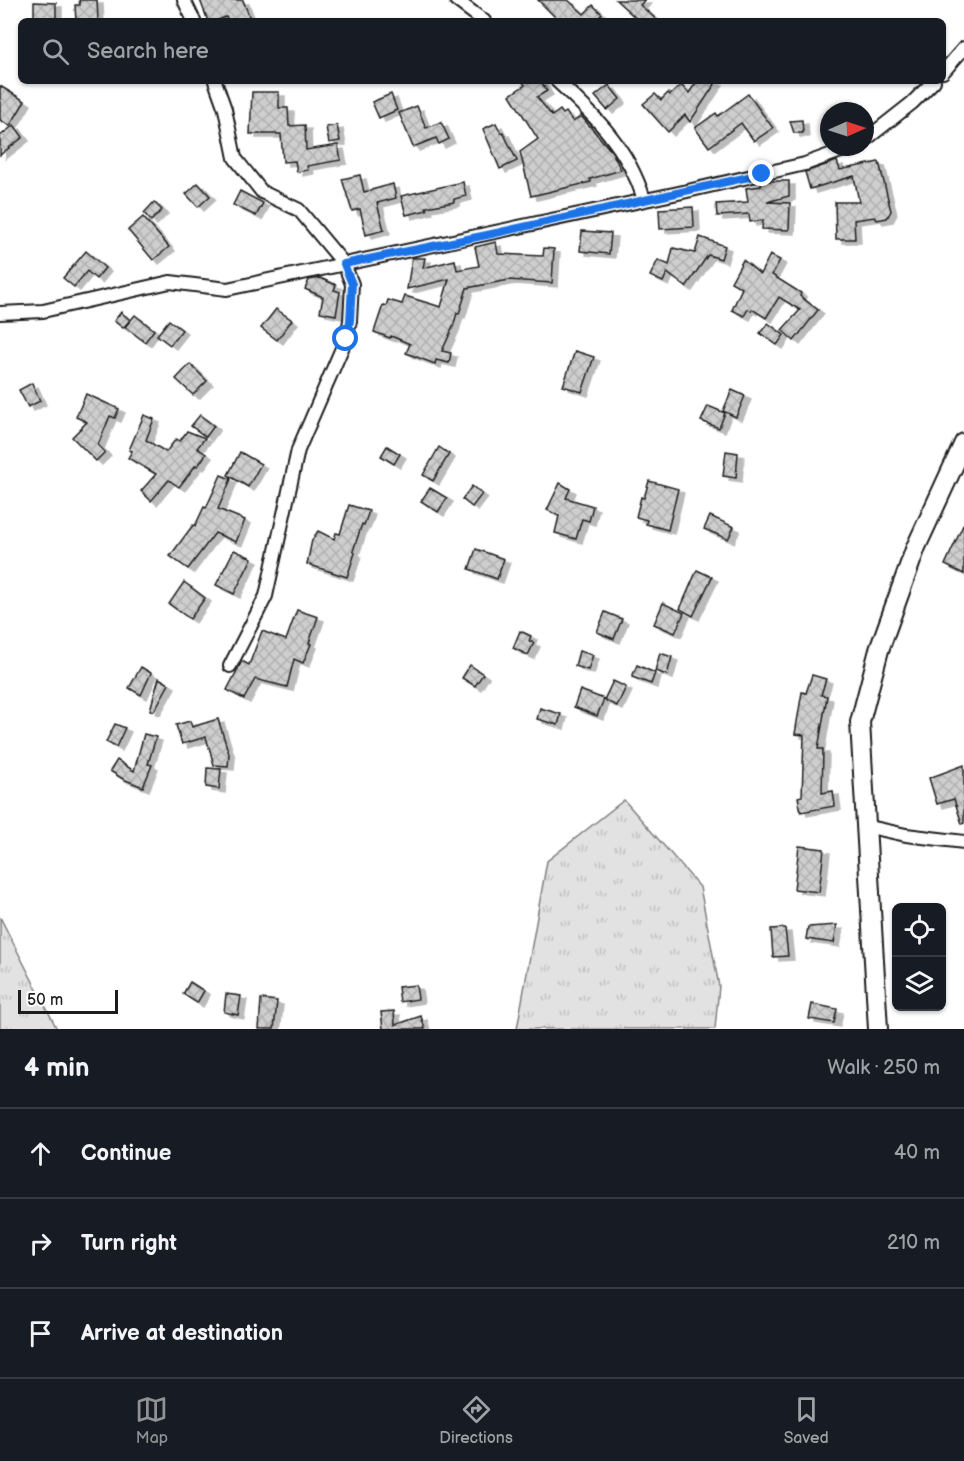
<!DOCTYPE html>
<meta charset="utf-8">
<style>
body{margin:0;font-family:"Balsamiq Sans",sans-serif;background:#242831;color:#f1f3f6}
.controls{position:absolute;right:18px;bottom:18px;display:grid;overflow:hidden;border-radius:9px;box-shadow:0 2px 4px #0004}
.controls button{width:54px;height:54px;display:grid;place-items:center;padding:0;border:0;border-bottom:2px solid #363941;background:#171b24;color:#f1f3f6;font:30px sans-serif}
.compass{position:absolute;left:820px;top:102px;width:54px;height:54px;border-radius:50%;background:#171b24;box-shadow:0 2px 4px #0004;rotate:87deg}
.scale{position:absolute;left:18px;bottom:15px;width:100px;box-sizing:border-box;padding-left:6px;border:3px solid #1c1c1c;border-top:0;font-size:16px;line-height:21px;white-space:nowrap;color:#1c1c1c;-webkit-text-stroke:4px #fff;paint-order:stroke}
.stop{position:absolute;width:18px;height:18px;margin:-14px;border:4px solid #1a73e8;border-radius:50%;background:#fff}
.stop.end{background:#1a73e8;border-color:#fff;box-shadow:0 2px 6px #0008}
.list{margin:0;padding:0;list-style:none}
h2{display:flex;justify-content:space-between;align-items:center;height:78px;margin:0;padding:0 24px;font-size:26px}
h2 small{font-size:20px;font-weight:400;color:#9ea1a6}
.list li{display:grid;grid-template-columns:39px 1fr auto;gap:18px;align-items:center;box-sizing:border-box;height:90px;padding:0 24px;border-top:2px solid #363941}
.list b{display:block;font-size:22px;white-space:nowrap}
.list em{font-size:20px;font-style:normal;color:#9ea1a6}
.icon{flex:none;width:33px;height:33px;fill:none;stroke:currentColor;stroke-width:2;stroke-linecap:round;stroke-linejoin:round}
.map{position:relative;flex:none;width:964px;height:1029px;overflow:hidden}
.search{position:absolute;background:#171b24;box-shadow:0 2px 4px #0004;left:18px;right:18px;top:18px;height:66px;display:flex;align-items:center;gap:15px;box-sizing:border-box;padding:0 21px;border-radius:9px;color:#9ea1a6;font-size:22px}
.sheet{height:348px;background:#171b24}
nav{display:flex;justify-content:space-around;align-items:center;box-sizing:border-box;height:84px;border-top:2px solid #363941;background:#171b24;font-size:16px;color:#9ea1a6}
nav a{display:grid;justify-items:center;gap:3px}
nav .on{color:#919294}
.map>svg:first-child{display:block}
.grass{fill:url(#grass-tufts);stroke:#7f7f7f;stroke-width:1.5}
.building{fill:url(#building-cross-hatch);stroke:#1c1c1c;stroke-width:1.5;filter:url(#shadow)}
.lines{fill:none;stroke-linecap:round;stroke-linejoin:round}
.street-casing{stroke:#1c1c1c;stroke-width:16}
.secondary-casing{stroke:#1c1c1c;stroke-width:22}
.street{stroke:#fff;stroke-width:12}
.secondary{stroke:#fff;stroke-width:18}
.route{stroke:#1a73e8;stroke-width:8}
</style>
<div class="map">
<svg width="964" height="1029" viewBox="0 0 964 1029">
<defs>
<pattern id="grass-tufts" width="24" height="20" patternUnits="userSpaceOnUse" patternTransform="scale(1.5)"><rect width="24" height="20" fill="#e2e2e2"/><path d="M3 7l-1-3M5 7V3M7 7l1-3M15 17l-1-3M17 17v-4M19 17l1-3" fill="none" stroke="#c1c1c1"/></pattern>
<pattern id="building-cross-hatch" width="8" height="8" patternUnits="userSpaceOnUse" patternTransform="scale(1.5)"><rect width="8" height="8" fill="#cecece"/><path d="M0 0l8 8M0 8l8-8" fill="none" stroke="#b0b0b0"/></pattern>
<filter id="shadow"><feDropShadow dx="6" dy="4" stdDeviation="0" flood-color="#0004"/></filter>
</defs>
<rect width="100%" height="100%" fill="#fff"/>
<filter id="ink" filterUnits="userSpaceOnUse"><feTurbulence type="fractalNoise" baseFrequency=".0167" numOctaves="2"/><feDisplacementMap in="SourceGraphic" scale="12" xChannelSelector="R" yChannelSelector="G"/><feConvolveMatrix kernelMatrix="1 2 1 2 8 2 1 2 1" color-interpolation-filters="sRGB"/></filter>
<g filter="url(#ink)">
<!-- grass -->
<g class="grass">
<polygon points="624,800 700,887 719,986 715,1029 517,1029 547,861"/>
<polygon points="0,917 57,1029 0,1029"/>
</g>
<!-- building -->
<g class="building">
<polygon points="79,0 97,0 98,21 76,21 75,5 80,5"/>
<polygon points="200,0 243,0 251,21 228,21 226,17 215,21 208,21"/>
<polygon points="538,0 568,0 584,14 593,5 602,14 595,21 559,21"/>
<polygon points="616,0 645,0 640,5 658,21 639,21"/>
<polygon points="34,2 56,3 56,21 34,21"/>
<polygon points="522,81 541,81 547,91 537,97 552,116 560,110 563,114 566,112 573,122 581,116 612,152 621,170 590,179 591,182 531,196 520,152 538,139 510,95 525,85"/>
<polygon points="697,81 717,81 690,122 685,115 668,132 643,104 655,94 661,100 668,93 670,95 681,85 689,93"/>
<polygon points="609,85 620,99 607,110 595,96"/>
<polygon points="0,86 25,101 10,126 0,120"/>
<polygon points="252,92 279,92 279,108 288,108 289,126 305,125 306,150 338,145 341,160 307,166 308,170 297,172 295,161 283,162 281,134 250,134"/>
<polygon points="391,94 397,110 379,118 372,102"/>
<polygon points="748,94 773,128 754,141 741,123 709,147 695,128 716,113 718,116"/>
<polygon points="417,106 426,128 441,122 449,139 439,144 436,138 413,147 399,113"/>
<polygon points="802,120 803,133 794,133 790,121"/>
<polygon points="496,123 501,133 503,132 517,161 500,169 483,129"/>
<polygon points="14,125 23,137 0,155 0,136"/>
<polygon points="337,125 340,141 329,143 326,127"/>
<polygon points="837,161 840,170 879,162 891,211 887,218 877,220 875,217 854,220 855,239 836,239 835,202 859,202 854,176 810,189 805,172"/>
<polygon points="360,175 364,192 393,184 396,198 377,203 384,230 366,235 360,209 352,211 342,179"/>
<polygon points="768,181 789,181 789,196 767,202 790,203 789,230 762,229 763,220 750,222 749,214 717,216 716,204 748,202 746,188 761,186 761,182"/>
<polygon points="463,182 466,196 454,199 454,202 426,207 427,210 406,215 401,196"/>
<polygon points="198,183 210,196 198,207 186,194"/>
<polygon points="240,191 263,203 256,216 233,205"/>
<polygon points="154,202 162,210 151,221 144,213"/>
<polygon points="693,207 694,227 660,229 659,209"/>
<polygon points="143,217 169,247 153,260 128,230"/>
<polygon points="582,231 611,233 609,254 580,251"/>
<polygon points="700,237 725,246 721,259 708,255 686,287 667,273 663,282 650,276 658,260 669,265 673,248 695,253"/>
<polygon points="496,242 498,254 543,256 544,248 554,249 552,283 509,280 467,288 459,314 457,313 453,327 442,351 451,353 449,363 436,360 435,364 406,353 410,344 391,336 390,338 374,332 383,305 386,306 388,300 402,304 405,296 441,307 449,279 407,289 412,258 425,258 423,268 455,260 457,270 479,266 475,247"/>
<polygon points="86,251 105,268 96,279 87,271 74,287 63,278"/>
<polygon points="770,255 780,260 772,275 801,293 800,296 818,310 794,341 782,330 800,310 779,297 766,318 752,309 751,311 748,309 744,316 732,310 742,288 731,282 743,260 760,274"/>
<polygon points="320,278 336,285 334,290 340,292 336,315 320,312 323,297 305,289 309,280"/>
<polygon points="276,309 292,320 277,340 261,328"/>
<polygon points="121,312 130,320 123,328 114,321"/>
<polygon points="135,315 154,330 145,342 125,327"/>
<polygon points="169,320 182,330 170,345 157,335"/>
<polygon points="768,323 784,335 777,345 760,333"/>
<polygon points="575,351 594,357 582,392 563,386"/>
<polygon points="190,364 207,381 193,395 176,379"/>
<polygon points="32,383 40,401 28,407 19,390"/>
<polygon points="732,390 745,396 736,417 723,411"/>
<polygon points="86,394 119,409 115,418 110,416 98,445 105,452 96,461 72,437 87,422 76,417"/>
<polygon points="708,406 725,413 719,428 701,421"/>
<polygon points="144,415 154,419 146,440 166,452 176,439 180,441 187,431 205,438 197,448 206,454 198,466 196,465 179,487 169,480 151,501 141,491 156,474 128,458 132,451 129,450"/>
<polygon points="200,415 214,426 206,437 191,426"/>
<polygon points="387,446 400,454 394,464 381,456"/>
<polygon points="439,447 449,454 433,481 423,475"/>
<polygon points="726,451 738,453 736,478 723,476"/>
<polygon points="240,452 261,464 248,487 228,475"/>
<polygon points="221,475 231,479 218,509 245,520 236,542 215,533 188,569 170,556 193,525 195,526 204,507 206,508"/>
<polygon points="649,481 678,489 668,530 646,524 647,520 636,517 641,497 644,498"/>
<polygon points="560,483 570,489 566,498 593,506 589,521 582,519 576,539 555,533 559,516 547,510"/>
<polygon points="472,486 482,494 472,507 462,499"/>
<polygon points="430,488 447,498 438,512 421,501"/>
<polygon points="349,505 369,511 364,525 362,524 353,551 355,553 347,577 307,564 312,540 318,531 334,539 336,533 340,534"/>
<polygon points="710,516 734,527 728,539 704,529"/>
<polygon points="964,523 964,574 945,565"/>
<polygon points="476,549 504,559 497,579 469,569"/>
<polygon points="234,550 252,558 234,594 216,585"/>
<polygon points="697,570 712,577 693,616 680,609"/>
<polygon points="184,582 205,598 190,619 169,604"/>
<polygon points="663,603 684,613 675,633 654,624"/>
<polygon points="297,610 318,617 309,643 311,644 303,663 294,659 287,687 255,679 244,699 227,690 242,661 249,665 262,631 286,640"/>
<polygon points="605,612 622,619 614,639 597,632"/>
<polygon points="520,631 531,636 529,641 534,643 528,655 513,648"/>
<polygon points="579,651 593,655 588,670 575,666"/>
<polygon points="660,653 672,657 667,675 655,671"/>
<polygon points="470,665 483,674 475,686 462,678"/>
<polygon points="637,665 655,673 651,684 632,677"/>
<polygon points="141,667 151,673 141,695 129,688"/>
<polygon points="812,675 826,679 821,695 827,696 818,749 823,749 822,793 833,791 835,806 801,812 798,797 802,796 804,735 795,734 802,692 806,693"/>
<polygon points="159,678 169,684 154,711 150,710"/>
<polygon points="613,681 626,687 617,706 604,700"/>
<polygon points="580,690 604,699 597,716 574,707"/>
<polygon points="540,708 561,714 558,725 537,719"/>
<polygon points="218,719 229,754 228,766 214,765 206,737 182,744 176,725 190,721 192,727"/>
<polygon points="115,724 125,728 116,747 106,742"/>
<polygon points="144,734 156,737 148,764 152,765 143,787 123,779 110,771 117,760 134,771"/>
<polygon points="964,765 964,823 962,824 954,799 937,804 929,778"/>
<polygon points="207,768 221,769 219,789 206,787"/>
<polygon points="799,846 824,849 819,892 794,889"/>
<polygon points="837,925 834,943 806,939 808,927"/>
<polygon points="785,928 788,956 773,957 771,929"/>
<polygon points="190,982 204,991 197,1003 183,994"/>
<polygon points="416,985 418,999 400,1002 398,987"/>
<polygon points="226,994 241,996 238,1015 224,1012"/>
<polygon points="261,999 277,1001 274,1029 259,1029"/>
<polygon points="812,1004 837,1009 834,1023 809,1019"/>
<polygon points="394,1011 395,1025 421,1016 425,1029 383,1029 381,1012"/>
</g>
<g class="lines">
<!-- street casing -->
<g class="street-casing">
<g id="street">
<polyline points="184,0 194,21"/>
<polyline points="456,0 484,21"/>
<polyline points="943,72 964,48"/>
<polyline points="215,81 225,109 235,158 262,192 299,210 344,264 352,284 350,321 346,339 298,450 266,596 230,666"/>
<path d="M557,81C596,117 627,146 644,199"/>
<polyline points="865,140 912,103 934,81"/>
<polyline points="0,313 43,311 170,282 227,289 683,192 805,164 852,147"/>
<polyline points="865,826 906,835 964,842"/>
</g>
</g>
<!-- secondary casing -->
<g class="secondary-casing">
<polyline id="secondary" points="878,1029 860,722 879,650 916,547 964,443"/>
</g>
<!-- street -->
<use href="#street" class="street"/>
<!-- secondary -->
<use href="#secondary" class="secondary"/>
</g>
</g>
<g class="lines" filter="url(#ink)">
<!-- route -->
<polyline class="route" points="346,339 350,321 352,284 344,264 487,235 762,174"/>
</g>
</svg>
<div class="controls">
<button><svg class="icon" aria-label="locate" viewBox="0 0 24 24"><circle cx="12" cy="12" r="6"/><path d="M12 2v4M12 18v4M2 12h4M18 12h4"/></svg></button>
<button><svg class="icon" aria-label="layers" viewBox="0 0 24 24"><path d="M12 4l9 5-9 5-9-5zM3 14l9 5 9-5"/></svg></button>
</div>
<svg class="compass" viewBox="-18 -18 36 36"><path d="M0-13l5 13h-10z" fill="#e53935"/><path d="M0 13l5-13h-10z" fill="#9ea1a6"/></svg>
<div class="scale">50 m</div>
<div class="stop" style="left:346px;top:339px"></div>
<div class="stop end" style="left:762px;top:174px"></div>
<div class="search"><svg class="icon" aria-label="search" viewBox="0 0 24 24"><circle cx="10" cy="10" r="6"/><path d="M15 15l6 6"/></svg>Search here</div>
</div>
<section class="sheet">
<h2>4 min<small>Walk · 250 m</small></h2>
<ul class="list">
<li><svg class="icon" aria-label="ahead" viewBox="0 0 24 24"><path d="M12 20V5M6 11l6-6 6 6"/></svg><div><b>Continue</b></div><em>40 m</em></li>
<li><svg class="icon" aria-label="right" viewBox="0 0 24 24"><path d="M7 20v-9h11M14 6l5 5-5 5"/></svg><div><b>Turn right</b></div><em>210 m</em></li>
<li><svg class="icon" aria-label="arrive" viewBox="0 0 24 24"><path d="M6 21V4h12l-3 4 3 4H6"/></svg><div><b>Arrive at destination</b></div></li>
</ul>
</section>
<nav>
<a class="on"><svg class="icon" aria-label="map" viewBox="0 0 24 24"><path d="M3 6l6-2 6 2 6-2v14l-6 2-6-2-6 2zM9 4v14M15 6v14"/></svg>Map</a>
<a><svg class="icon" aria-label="directions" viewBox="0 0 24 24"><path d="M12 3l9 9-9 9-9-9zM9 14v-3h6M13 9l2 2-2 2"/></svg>Directions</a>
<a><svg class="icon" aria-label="saved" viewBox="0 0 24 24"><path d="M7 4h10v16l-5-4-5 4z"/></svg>Saved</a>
</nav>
